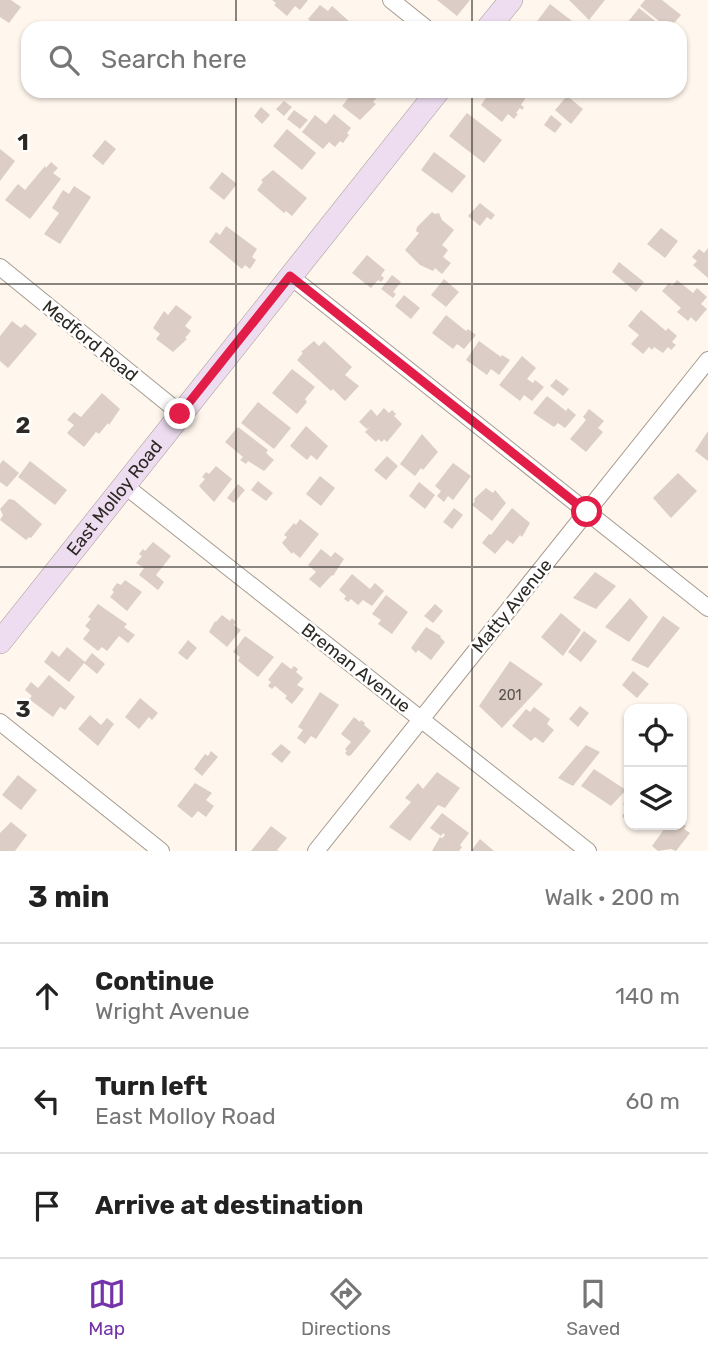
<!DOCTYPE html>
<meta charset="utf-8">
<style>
body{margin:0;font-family:Rubik,sans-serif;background:#f2f2f2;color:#222}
.controls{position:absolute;right:21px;bottom:21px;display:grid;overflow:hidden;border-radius:14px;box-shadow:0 2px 5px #0004}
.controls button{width:63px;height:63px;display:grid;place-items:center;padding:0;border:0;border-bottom:2px solid #e0e0e0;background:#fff;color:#222;font:35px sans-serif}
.stop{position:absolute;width:21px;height:21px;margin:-16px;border:5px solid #e11d48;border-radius:50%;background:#fff}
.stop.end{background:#e11d48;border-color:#fff;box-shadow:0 2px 7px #0008}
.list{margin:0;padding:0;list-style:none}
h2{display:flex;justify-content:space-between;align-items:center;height:91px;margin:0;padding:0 28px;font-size:30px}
h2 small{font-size:23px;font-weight:400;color:#767676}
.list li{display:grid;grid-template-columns:46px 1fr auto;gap:21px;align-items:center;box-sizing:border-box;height:105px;padding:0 28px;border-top:2px solid #e0e0e0}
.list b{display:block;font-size:26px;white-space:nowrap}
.list p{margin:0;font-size:23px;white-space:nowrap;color:#767676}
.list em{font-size:23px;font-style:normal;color:#767676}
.icon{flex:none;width:38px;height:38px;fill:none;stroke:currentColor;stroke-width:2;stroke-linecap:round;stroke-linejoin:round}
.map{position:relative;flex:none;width:708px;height:851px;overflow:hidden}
.search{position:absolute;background:#fff;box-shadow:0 2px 5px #0004;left:21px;right:21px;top:21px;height:77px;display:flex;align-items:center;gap:18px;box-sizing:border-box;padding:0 24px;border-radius:21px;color:#767676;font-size:26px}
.sheet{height:406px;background:#fff}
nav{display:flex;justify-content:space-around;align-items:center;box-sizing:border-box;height:98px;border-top:2px solid #e0e0e0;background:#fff;font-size:19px;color:#767676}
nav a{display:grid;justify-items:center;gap:4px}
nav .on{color:#7433a8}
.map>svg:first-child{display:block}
.building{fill:#dccec6}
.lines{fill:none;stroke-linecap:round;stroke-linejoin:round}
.street-casing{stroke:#a59b90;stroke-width:18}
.secondary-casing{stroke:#a59b90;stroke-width:24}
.street{stroke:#fff;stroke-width:16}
.secondary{stroke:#eeddf1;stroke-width:23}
.route{stroke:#e11d48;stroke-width:9}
.grid{fill:none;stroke:#2c2824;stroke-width:2;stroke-opacity:0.55}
.labels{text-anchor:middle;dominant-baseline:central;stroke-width:5;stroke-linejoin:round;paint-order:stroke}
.number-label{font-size:14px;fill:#58524c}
.street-label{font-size:18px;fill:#2c2824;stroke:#fff}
.grid-label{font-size:23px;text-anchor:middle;font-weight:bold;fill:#2c2824;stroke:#fff;stroke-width:5;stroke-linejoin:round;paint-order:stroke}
</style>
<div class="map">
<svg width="708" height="851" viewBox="0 0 708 851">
<rect width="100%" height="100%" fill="#fff6ed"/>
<!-- building -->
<g class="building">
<polygon points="0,0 11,0 21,7 9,23 0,17"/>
<polygon points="272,0 308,0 300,10 295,6 287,16 274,5 276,3"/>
<polygon points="437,0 470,0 457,16"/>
<polygon points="569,0 605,0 589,20"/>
<polygon points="645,0 662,0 681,15 670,28 668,28 640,6"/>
<polygon points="550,4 581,28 532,28"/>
<polygon points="320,5 328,11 332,6 351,23 347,28 323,28 318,24 316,26 308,19"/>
<polygon points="639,8 664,28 623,28"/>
<polygon points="354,91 376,91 380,94 373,102 376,104 360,120 342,106"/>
<polygon points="482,91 520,91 525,99 521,105 524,107 522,110 520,108 516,113 518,114 514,119 508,114 502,122 481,105 488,95"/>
<polygon points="567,96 583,109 571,124 555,110"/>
<polygon points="284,101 292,107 284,116 276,109"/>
<polygon points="261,107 270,115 262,124 254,116"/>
<polygon points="294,110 308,120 300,129 287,119"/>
<polygon points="467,113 502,140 484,163 449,136"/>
<polygon points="334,114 351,128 347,133 349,135 343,143 340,141 335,147 329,142 323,149 302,132 315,115 326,124"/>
<polygon points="551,115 562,124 555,133 544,125"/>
<polygon points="287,129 316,153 302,170 273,146"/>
<polygon points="105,140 116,149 103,165 92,156"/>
<polygon points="0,149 15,161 0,181"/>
<polygon points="434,152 466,176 452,193 421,170"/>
<polygon points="51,162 58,168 53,173 61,179 30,219 5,200 18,184 25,190 45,166 46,168"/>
<polygon points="273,170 307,198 292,216 286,211 284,213 257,190 263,182 261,180"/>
<polygon points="222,172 237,184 224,200 209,188"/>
<polygon points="74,186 91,197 60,244 44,234 59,213 52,208 63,190 69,194"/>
<polygon points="480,203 495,215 491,220 487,217 480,226 468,216"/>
<polygon points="432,212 435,214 439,213 442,220 454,230 442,245 448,250 443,257 451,263 442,274 435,268 433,271 420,265 405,250 419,233 416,231 417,227"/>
<polygon points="226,226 257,249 252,257 256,260 250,269 245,265 242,269 209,242 216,232 220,235"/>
<polygon points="661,228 678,241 665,258 647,244"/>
<polygon points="708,248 708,278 693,265 697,261 692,257 699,249 704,253"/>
<polygon points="367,255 385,270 381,275 384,278 381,282 378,280 371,288 352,273"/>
<polygon points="619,262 644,282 636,292 612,272"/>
<polygon points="392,275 401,282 393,292 396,294 393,298 381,289"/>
<polygon points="444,279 459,292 446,307 431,295"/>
<polygon points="677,280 693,293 697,288 707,297 701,304 707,309 696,322 691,317 688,321 677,312 681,308 662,291 669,283 672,286"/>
<polygon points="404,295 420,308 411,319 395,306"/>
<polygon points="176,305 192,317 185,326 191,331 185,338 187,339 173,352 156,339 160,334 153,328 164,311 168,315"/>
<polygon points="641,310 666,331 668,328 677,336 672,342 676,345 671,350 668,347 663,353 654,347 652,350 649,347 643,354 631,344 639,335 628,326"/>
<polygon points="446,315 466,331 468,329 476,335 464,349 457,344 453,349 432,333"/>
<polygon points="12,321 21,328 25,324 37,334 8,368 0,361 0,336"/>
<polygon points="314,341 319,346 324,341 352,367 345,375 359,386 345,401 333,389 331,391 297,360 303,353 301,352"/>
<polygon points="479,341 501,357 502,355 510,360 499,375 491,369 487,375 466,360"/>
<polygon points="522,356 536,368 527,379 533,383 535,380 544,387 532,401 524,395 520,401 499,385"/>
<polygon points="292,369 315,387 305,399 307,402 297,414 272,393"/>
<polygon points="556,379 569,389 563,396 550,386"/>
<polygon points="102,393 120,409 109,425 108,423 99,434 96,432 84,447 67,433 74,425 67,420 74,412 81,417"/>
<polygon points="547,396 566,411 568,408 576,415 565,428 558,423 554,427 533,413"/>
<polygon points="258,402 291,428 274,449 241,423"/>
<polygon points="384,408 389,413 392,410 396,414 394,416 402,424 387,442 384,439 382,442 378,439 376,442 365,432 370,427 367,429 359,422 371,409 377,416"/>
<polygon points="589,409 604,421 598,428 603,432 586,452 570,439 586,420 583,417"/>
<polygon points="306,426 328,446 317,460 311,455 307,460 290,446"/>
<polygon points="238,427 268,450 266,453 274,460 264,471 248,461 246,464 240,460 243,457 225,442"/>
<polygon points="708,431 708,461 695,451"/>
<polygon points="422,434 438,452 423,470 421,468 415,476 400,464"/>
<polygon points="387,456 398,466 386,480 374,470"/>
<polygon points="3,460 19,473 7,487 0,482 0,464"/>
<polygon points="30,461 67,490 55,505 18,477"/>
<polygon points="453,463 471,476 453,500 448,496 444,502 437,496 441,491 435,486"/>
<polygon points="216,466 232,479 214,502 199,486 205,479 202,477 206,472 209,474"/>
<polygon points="678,473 697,491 671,518 653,498"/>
<polygon points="320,476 335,488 321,506 306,494"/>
<polygon points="258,481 273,493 266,501 251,490"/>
<polygon points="419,482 435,495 425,509 409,496"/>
<polygon points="238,484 245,490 234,503 227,498"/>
<polygon points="486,488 493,493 495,490 506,503 492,521 472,505 475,501 474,499"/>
<polygon points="9,499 14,500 42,524 31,538 29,537 26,540 0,520 3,515 0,509"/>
<polygon points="454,508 463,515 452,529 443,522"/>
<polygon points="512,508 530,523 522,537 520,535 513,544 507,540 495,554 482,543 489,534 491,535"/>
<polygon points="300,519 319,534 300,558 293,552 292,554 282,543 287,537 284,535 294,523 296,525"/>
<polygon points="153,542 171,556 156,575 164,582 158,590 139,575 144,568 136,563 142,556 139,554 143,549 145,551"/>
<polygon points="321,549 331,557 335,552 344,559 333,576 332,575 320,588 309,579 316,572 308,565"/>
<polygon points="595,572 616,586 596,609 573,598"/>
<polygon points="352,574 370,589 375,583 384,591 372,606 363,600 358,605 351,599 348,602 344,599 346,596 339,590"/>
<polygon points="125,580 142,592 127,611 110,597 114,592 112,590 117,583 121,585"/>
<polygon points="386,595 408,612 392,634 378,624 381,620 372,614"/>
<polygon points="630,598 648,617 629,642 605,627"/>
<polygon points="98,604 127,624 124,627 135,635 128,643 119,636 107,651 102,647 98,651 83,639 90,630 85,626 91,619 88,617"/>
<polygon points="435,604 443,611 433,623 424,616"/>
<polygon points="561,613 581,630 563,656 541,637"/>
<polygon points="222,615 230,621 232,618 236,622 234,625 241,630 227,647 209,632 215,621 216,622"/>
<polygon points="663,616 680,628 648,668 631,660"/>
<polygon points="426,627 441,636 440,637 445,642 431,660 418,650 416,653 411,648"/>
<polygon points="584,631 597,641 581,662 568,652"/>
<polygon points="245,636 274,657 258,677 238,661 240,657 233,652"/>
<polygon points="188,640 197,648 187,660 178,653"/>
<polygon points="67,647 85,662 92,653 105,664 97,674 84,663 69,682 44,662 52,651 59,657"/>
<polygon points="510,661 543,684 502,728 479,706"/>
<polygon points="282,662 291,669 294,666 298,669 296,672 303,678 297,685 304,689 292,704 285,698 287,696 275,686 272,689 268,686 271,682 268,680"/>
<polygon points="633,671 649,684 637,698 622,685"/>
<polygon points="49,675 75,697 65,710 60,707 53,717 29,699 32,696 25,690 31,682 38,688"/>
<polygon points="320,692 339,705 316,739 311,736 305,744 297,738 303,730 298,727"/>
<polygon points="140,698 158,713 152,720 149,717 139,729 125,717"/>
<polygon points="580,706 589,713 578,727 569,719"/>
<polygon points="534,707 550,719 547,724 554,730 543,743 535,737 531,741 512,726 526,709 530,712"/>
<polygon points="90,715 101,725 107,718 114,724 98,746 78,729"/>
<polygon points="354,717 360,722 361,720 365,723 364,725 371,731 351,755 348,756 345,753 347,751 345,749 351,742 341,734"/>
<polygon points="281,744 291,752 282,763 271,754"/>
<polygon points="586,745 600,752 573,786 558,778"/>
<polygon points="211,751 218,757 202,776 194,769 205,754 208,756"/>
<polygon points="594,769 626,790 611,806 581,786"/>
<polygon points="437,772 460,788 445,808 438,805 410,841 389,827 411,802 405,798 418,783 423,789"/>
<polygon points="18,775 37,790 21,810 2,795"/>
<polygon points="195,783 212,793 206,800 214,806 206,817 198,811 192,818 177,806"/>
<polygon points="629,796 629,825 622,816 628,808 623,804"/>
<polygon points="442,813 469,833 460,845 462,847 459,851 432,851 440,837 447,841 442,838 445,835 443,833 441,836 430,828"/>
<polygon points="11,822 27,835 15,851 0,851 0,833"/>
<polygon points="682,823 686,826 684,829 690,833 676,851 671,849 658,851 652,846 667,825 682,825"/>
<polygon points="271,826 287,838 277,850 279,851 251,851"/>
<polygon points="480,839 494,851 471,851"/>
</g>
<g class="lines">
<!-- street casing -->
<g class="street-casing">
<g id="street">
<polyline points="391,0 426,28"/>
<polyline points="0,267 181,414"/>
<polyline points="290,276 708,608"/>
<polyline points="124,485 588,851"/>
<polyline points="0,722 161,851"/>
<polyline points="316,851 708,360"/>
</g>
</g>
<!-- secondary casing -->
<g class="secondary-casing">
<g id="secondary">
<polyline points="488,28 511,0"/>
<path id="s1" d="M0,642L438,91"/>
</g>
</g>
<!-- street -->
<use href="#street" class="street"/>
<!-- secondary -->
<use href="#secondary" class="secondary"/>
</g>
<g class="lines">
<!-- route -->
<polyline class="route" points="180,414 290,276 587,512"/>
</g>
<!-- grid -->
<path class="grid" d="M236,0V28M472,0V28M236,91V851M472,91V851M0,284H708M0,567H708"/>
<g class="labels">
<!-- number labels -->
<g class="number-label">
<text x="510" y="695">201</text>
</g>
<!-- street labels -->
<g class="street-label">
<text transform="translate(90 341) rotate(39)">Medford Road</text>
<text stroke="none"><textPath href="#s1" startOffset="184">East Molloy Road</textPath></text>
<text transform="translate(512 606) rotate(-51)">Matty Avenue</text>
<text transform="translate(356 668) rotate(38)">Breman Avenue</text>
</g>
</g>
<g class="grid-label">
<text x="23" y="150">1</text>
<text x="23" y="433">2</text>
<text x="23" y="717">3</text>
</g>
</svg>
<div class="controls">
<button><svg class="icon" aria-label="locate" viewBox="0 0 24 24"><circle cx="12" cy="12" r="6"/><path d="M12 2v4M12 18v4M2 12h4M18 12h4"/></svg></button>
<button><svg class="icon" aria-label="layers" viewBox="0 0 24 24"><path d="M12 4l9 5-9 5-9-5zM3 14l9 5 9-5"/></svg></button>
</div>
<div class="stop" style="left:587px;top:512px"></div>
<div class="stop end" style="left:180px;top:414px"></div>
<div class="search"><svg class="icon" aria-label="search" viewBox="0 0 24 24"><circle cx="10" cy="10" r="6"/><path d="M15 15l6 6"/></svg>Search here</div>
</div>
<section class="sheet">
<h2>3 min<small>Walk · 200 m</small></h2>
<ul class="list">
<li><svg class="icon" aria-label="ahead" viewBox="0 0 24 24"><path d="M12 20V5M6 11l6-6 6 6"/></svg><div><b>Continue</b><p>Wright Avenue</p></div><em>140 m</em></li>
<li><svg class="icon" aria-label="left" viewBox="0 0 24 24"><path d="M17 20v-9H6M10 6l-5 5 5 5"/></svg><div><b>Turn left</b><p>East Molloy Road</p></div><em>60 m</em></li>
<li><svg class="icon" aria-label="arrive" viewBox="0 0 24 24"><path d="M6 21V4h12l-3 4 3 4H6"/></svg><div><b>Arrive at destination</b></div></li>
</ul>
</section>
<nav>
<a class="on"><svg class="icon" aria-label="map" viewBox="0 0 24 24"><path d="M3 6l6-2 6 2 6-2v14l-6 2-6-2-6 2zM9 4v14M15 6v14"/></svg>Map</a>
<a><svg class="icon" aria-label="directions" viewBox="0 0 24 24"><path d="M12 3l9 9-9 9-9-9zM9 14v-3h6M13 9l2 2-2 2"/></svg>Directions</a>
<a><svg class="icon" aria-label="saved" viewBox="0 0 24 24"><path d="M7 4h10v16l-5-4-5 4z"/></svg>Saved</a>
</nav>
